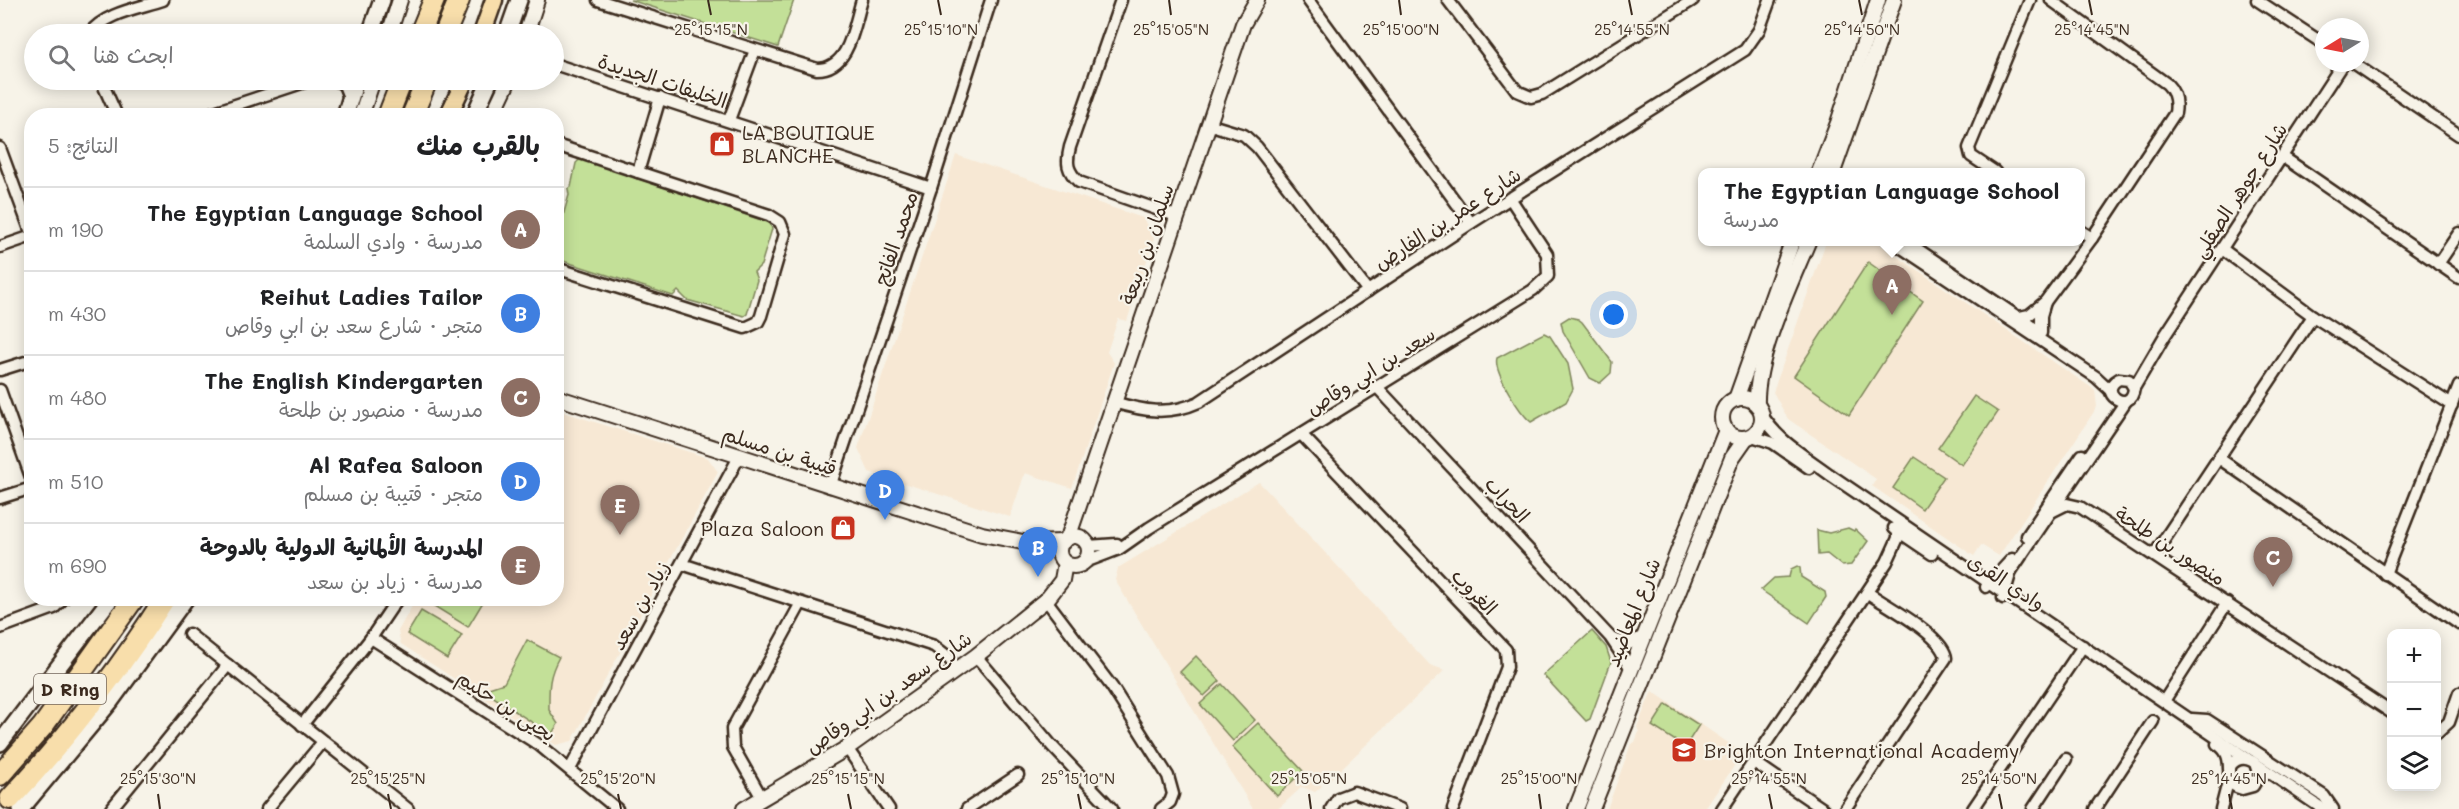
<!DOCTYPE html>
<html lang="ar">
<meta charset="utf-8">
<style>
body{margin:0;font-family:Mali,"Playpen Sans Arabic",sans-serif;background:#f2f2f2;color:#202124;direction:rtl}
.controls{position:absolute;right:18px;bottom:18px;display:grid;overflow:hidden;border-radius:12px;box-shadow:0 3px 15px #0003}
.controls button{width:54px;height:54px;display:grid;place-items:center;padding:0;border:0;border-bottom:2px solid #e0e0e0;background:#fff;color:#202124;font:30px sans-serif}
.compass{position:absolute;left:2315px;top:18px;width:54px;height:54px;border-radius:50%;background:#fff;box-shadow:0 3px 15px #0003;rotate:260deg}
.you{position:absolute;left:1614px;top:315px;width:21px;height:21px;margin:-15px;border:4px solid #fff;border-radius:50%;background:#1a73e8;box-shadow:0 0 0 9px #1a73e833}
.badge{display:grid;place-items:center;width:39px;height:39px;border-radius:50%;background:#c8321e;color:#fff;font-size:20px;font-weight:700}
.pin{position:absolute;translate:-50% -50px;filter:drop-shadow(0 2px 3px #0008)}
.pin::after{content:'';position:absolute;top:32px;width:21px;height:18px;background:inherit;clip-path:polygon(0 0,100% 0,50% 100%)}
.popup{position:absolute;left:1698px;top:168px;width:387px;height:78px;box-sizing:border-box;display:grid;place-content:center;border-radius:12px;background:#fff;filter:drop-shadow(0 2px 4px #0005);font-size:20px;white-space:nowrap;color:#757577}
.popup b{font-size:22px;color:#202124}
.popup::after{content:'';position:absolute;left:50%;top:100%;margin-left:-12px;border:12px solid transparent;border-top-color:#fff}
.list{margin:0;padding:0;list-style:none}
h2{display:flex;justify-content:space-between;align-items:center;height:78px;margin:0;padding:0 24px;font-size:26px}
h2 small{font-size:20px;font-weight:400;color:#757577}
.list li{display:grid;grid-template-columns:39px 1fr auto;gap:18px;align-items:center;box-sizing:border-box;height:84px;padding:0 24px;border-top:2px solid #e0e0e0}
.list b{display:block;font-size:22px;white-space:nowrap}
.list p{margin:0;font-size:20px;white-space:nowrap;color:#757577}
.list em{font-size:20px;font-style:normal;color:#757577}
.icon{flex:none;width:33px;height:33px;fill:none;stroke:currentColor;stroke-width:2;stroke-linecap:round;stroke-linejoin:round}
.map{position:relative;flex:none;width:2459px;height:809px;overflow:hidden;direction:ltr}
.search{position:absolute;background:#fff;box-shadow:0 3px 15px #0003;left:24px;top:24px;width:540px;height:66px;display:flex;align-items:center;gap:15px;box-sizing:border-box;padding:0 21px;border-radius:33px;color:#757577;font-size:22px}
.panel{position:absolute;background:#fff;box-shadow:0 3px 15px #0003;left:24px;top:108px;width:540px;height:498px;border-radius:24px;direction:rtl}
.map>svg:first-child{display:block}
.built{fill:#f7e8d4}
.green{fill:#c3e098;stroke:#7f855b;stroke-width:1.5}
.lines{fill:none;stroke-linecap:round;stroke-linejoin:round}
.minor-casing{stroke:#3b2a1e;stroke-width:15}
.tertiary-casing{stroke:#3b2a1e;stroke-width:18}
.secondary-casing{stroke:#3b2a1e;stroke-width:20}
.primary-casing{stroke:#3b2a1e;stroke-width:21}
.motorway-casing{stroke:#3b2a1e;stroke-width:24}
.minor{stroke:#f7f3e8;stroke-width:10}
.tertiary{stroke:#f7f3e8;stroke-width:14}
.secondary{stroke:#f7f3e8;stroke-width:15}
.primary{stroke:#f8deab;stroke-width:16}
.motorway{stroke:#f8deab;stroke-width:20}
.ticks{fill:none;stroke:#3b2a1e;stroke-width:2}
.labels{text-anchor:middle;dominant-baseline:central;stroke-width:4.5;stroke-linejoin:round;paint-order:stroke}
.shield{fill:#f7f3e8;stroke:#73665b;stroke-width:1.5}
.shield-label{font-size:18px;font-weight:bold;fill:#3b2a1e}
.street-label{font-size:20px;fill:#3b2a1e;stroke:#f7f3e8}
.poi-label{font-size:20px;fill:#3b2a1e;stroke:#f7f3e8;text-anchor:start}
.ticks-label{font-size:15px;text-anchor:middle;fill:#3b2a1e;stroke:#f7f3e8;stroke-width:4.5;stroke-linejoin:round;paint-order:stroke}
</style>
<div class="map">
<svg width="2459" height="809" viewBox="0 0 2459 809">
<rect width="100%" height="100%" fill="#f7f3e8"/>
<filter id="ink" filterUnits="userSpaceOnUse"><feTurbulence type="fractalNoise" baseFrequency=".0167" numOctaves="2"/><feDisplacementMap in="SourceGraphic" scale="12" xChannelSelector="R" yChannelSelector="G"/><feConvolveMatrix kernelMatrix="1 2 1 2 8 2 1 2 1" color-interpolation-filters="sRGB"/></filter>
<g filter="url(#ink)">
<!-- built -->
<g class="built">
<polygon points="956,155 1143,218 1154,239 1127,321 1118,319 1107,352 1114,363 1072,488 1025,473 1010,517 869,472 858,448"/>
<polygon points="1826,242 1876,242 2095,390 2097,407 1999,556 1981,545 1974,556 1872,486 1876,479 1788,419 1773,392"/>
<polygon points="557,410 708,458 718,472 572,741 556,745 401,644 398,631 416,599 556,598"/>
<polygon points="1259,482 1430,665 1445,670 1327,782 1319,773 1315,778 1322,786 1315,792 1302,787 1278,809 1253,809 1115,580 1118,568"/>
<polygon points="1652,691 1743,753 1705,809 1607,809 1631,744 1635,742 1639,732 1637,727"/>
</g>
<!-- green -->
<g class="green">
<polygon points="630,0 794,0 778,47"/>
<polygon points="580,159 770,223 772,229 761,265 754,272 757,280 747,314 744,316 687,300 678,291 673,296 557,259 557,227 559,226 557,223 558,218 563,216 569,195 568,189 571,187 576,163"/>
<polygon points="1868,262 1923,301 1849,415 1794,376"/>
<polygon points="1569,317 1578,319 1582,322 1612,362 1611,373 1600,383 1590,378 1563,331 1561,322"/>
<path d="M1544,333L1550,336L1568,364L1573,389L1566,402L1531,422C1520,413 1493,372 1497,358Z"/>
<polygon points="1974,396 1998,412 1962,465 1938,448"/>
<polygon points="1914,457 1944,477 1922,509 1893,488"/>
<polygon points="1848,528 1854,531 1855,529 1868,541 1851,565 1842,566 1827,554 1818,555 1817,530 1829,533"/>
<polygon points="1797,566 1800,568 1801,577 1825,592 1826,597 1809,623 1761,590 1774,578 1789,577 1791,569"/>
<polygon points="428,598 477,599 483,602 468,627 426,601"/>
<polygon points="421,611 462,635 447,659 407,634"/>
<polygon points="1592,631 1606,647 1611,662 1590,719 1586,721 1543,675"/>
<path d="M527,640L559,657C548,677 549,688 549,710L558,724L551,735L483,690L504,683Z"/>
<polygon points="1196,656 1220,681 1204,696 1180,672"/>
<polygon points="1222,684 1255,720 1233,741 1200,704"/>
<polygon points="1666,704 1699,725 1685,747 1652,726"/>
<polygon points="1258,723 1303,771 1277,796 1232,747"/>
</g>
<g class="lines">
<!-- minor casing -->
<g class="minor-casing">
<g id="minor">
<path d="M598,0L817,69C850,69 854,25 862,0"/>
<path d="M1121,0L1070,147C1066,163 1067,171 1079,182L1176,216"/>
<polyline points="1308,0 1471,223"/>
<polyline points="1448,0 1517,91 1531,97 1542,94 1693,0"/>
<polyline points="2257,0 2324,44"/>
<path d="M89,34C104,13 139,8 163,0"/>
<polyline points="2353,63 2459,135"/>
<polyline points="554,64 931,188"/>
<polyline points="101,80 117,116"/>
<polyline points="336,80 344,85 350,100"/>
<polyline points="202,116 311,80"/>
<polyline points="729,120 755,50"/>
<polyline points="1208,124 1244,135 1257,147 1368,291"/>
<polyline points="556,145 769,215 780,222 785,234 761,316 758,322 745,328 556,268"/>
<polyline points="0,148 32,235"/>
<polyline points="2283,157 2459,278"/>
<polyline points="638,172 660,98"/>
<polyline points="1995,172 1971,156 1969,148 2030,0"/>
<polyline points="2081,231 2092,238"/>
<polyline points="1893,242 2096,377 2110,390"/>
<polyline points="1907,242 2040,332"/>
<polyline points="0,247 32,236"/>
<polyline points="2222,249 2313,316 2452,405"/>
<polyline points="2438,264 2459,233"/>
<path d="M2020,317L2029,315L2045,302L2092,238L2175,113C2177,101 2175,92 2167,84L2051,0"/>
<polyline points="2041,333 2041,316 2045,302"/>
<polyline points="0,370 32,360"/>
<polyline points="1377,387 1610,637 1630,667"/>
<path d="M2134,388L2129,380L2119,379C2095,392 2131,416 2134,388L2164,337L2343,63"/>
<polyline points="0,390 32,480"/>
<path d="M1113,402C1144,411 1168,416 1199,402L1471,223L1745,50L1759,30L1770,0"/>
<path d="M1761,413C1776,440 1805,456 1829,474L2248,759"/>
<polyline points="1301,434 1506,650 1507,667 1453,809"/>
<polyline points="1752,436 1773,443 1809,468"/>
<polyline points="2220,459 2459,624"/>
<polyline points="830,487 931,188 991,0"/>
<polyline points="0,498 32,488"/>
<polyline points="2053,511 2067,504 2080,507 2392,713"/>
<polyline points="1895,529 1932,554"/>
<polyline points="2027,536 2082,455"/>
<polyline points="1088,546 1117,544"/>
<polyline points="2154,555 2313,316"/>
<polyline points="1085,562 1119,549 1149,528 1533,290 1548,276 1547,254 1510,198"/>
<polyline points="682,564 934,646 947,656 957,669"/>
<polyline points="2385,574 2459,386"/>
<polyline points="1986,587 2012,559"/>
<polyline points="2003,598 2011,571 2126,401"/>
<polyline points="1046,600 1112,687 1168,776 1173,794 1170,802 1161,809"/>
<polyline points="0,628 54,608 64,598"/>
<polyline points="189,634 408,809"/>
<polyline points="371,638 539,745 617,809"/>
<polyline points="1613,639 1629,644 1643,636"/>
<polyline points="976,656 1052,746 1112,809"/>
<polyline points="2164,701 2227,603"/>
<polyline points="2192,719 2207,720 2324,796 2333,809"/>
<polyline points="302,725 371,638 398,598"/>
<polyline points="2436,734 2449,722 2459,693"/>
<path d="M2217,744C2227,750 2229,758 2229,769"/>
<polyline points="847,748 889,809"/>
<polyline points="1754,762 1823,809"/>
<path d="M2255,763L2259,776L2253,786L2242,789C2230,786 2226,777 2231,765C2237,758 2244,757 2252,761L2323,809"/>
<polyline points="570,769 739,457"/>
<polyline points="762,798 733,747 732,729 801,603"/>
<polyline points="111,809 228,665"/>
<polyline points="267,809 322,743"/>
<polyline points="967,809 1018,775"/>
<polyline points="1331,809 1338,798 1354,792 1400,809"/>
<polyline points="1722,809 1887,562 1898,538 1898,531 1894,528"/>
<path d="M1845,809L1946,658C1944,636 1887,606 1868,593"/>
<polyline points="1973,809 2083,646"/>
<polyline points="2033,809 2066,759"/>
<polyline points="2095,809 2153,721"/>
<polyline points="2221,809 2229,778"/>
</g>
</g>
<!-- tertiary casing -->
<g class="tertiary-casing">
<g id="tertiary">
<polyline points="389,34 400,0"/>
<polyline points="526,34 537,0"/>
<polyline points="361,116 373,80"/>
<polyline points="492,116 509,80"/>
<polyline points="1819,172 1838,123 1878,0"/>
<polyline points="1833,172 1894,0"/>
<polyline points="556,397 982,534 1028,543 1063,542"/>
<circle cx="1742" cy="418" r="20"/>
<polyline points="1736,399 1792,242"/>
<path d="M1757,405C1755,358 1790,285 1808,242"/>
<circle cx="1074" cy="551" r="15"/>
<polyline points="1068,538 1243,24 1257,0"/>
<polyline points="744,809 847,748 976,656 1048,598 1062,580 1065,563"/>
<polyline points="1576,809 1726,430"/>
<polyline points="1592,809 1717,495 1732,458 1746,438"/>
</g>
</g>
<!-- secondary casing -->
<g class="secondary-casing">
<g id="secondary">
<polyline points="370,34 382,0"/>
<polyline points="507,34 519,0"/>
<polyline points="345,116 356,80"/>
<polyline points="474,116 490,80"/>
<polyline points="0,743 111,598"/>
<polyline points="21,809 110,702 186,598"/>
</g>
</g>
<!-- primary casing -->
<g class="primary-casing">
<g id="primary">
<polyline points="482,34 494,0"/>
<polyline points="448,116 465,80"/>
</g>
</g>
<!-- motorway casing -->
<g class="motorway-casing">
<g id="motorway">
<polyline points="420,34 434,0"/>
<polyline points="445,34 459,0"/>
<polyline points="388,116 402,80"/>
<polyline points="412,116 427,80"/>
<polyline points="0,775 43,726 134,598"/>
<path d="M10,799C67,738 120,669 165,598"/>
</g>
</g>
<!-- minor -->
<use href="#minor" class="minor"/>
<!-- tertiary -->
<use href="#tertiary" class="tertiary"/>
<!-- secondary -->
<use href="#secondary" class="secondary"/>
<!-- primary -->
<use href="#primary" class="primary"/>
<!-- motorway -->
<use href="#motorway" class="motorway"/>
</g>
</g>
<!-- ticks -->
<path class="ticks" d="M708,0L711,15M938,0L941,15M1169,0L1171,15M1399,0L1401,15M1629,0L1632,15M1859,0L1862,15M2089,0L2092,15M158,794L160,809M388,794L391,809M618,794L621,809M848,794L851,809M1078,794L1081,809M1309,794L1311,809M1539,794L1541,809M1769,794L1772,809M1999,794L2002,809M2229,794L2232,809"/>
<!-- icons -->
<defs>
<g id="shop-square" transform="scale(1.35)"><rect x="-9" y="-9" width="18" height="18" rx="4" fill="#c8321e" stroke="#f7f3e8"/><path d="M-5-2.5h2.3a2.7 3.5 0 0 1 5.4 0H5L5.5 6h-11ZM-1.5-2.5h3a1.5 2.3 0 0 0-3 0Z" fill="#fff"/></g>
<g id="school-square" transform="scale(1.35)"><rect x="-9" y="-9" width="18" height="18" rx="4" fill="#c8321e" stroke="#f7f3e8"/><path d="M0-5L7-2L0 1L-7-2ZM-4 1L0 2.5L4 1V4Q0 6-4 4Z" fill="#fff"/></g>
</defs>
<g fill-rule="evenodd">
<use href="#shop-square" x="722" y="144"/>
<use href="#shop-square" x="843" y="528"/>
<use href="#school-square" x="1684" y="750"/>
</g>
<g class="labels">
<!-- shield labels -->
<rect class="shield" x="34" y="674" width="72" height="30" rx="4.5"/>
<g class="shield-label">
<text x="70" y="689">D Ring</text>
</g>
<!-- street labels -->
<g class="street-label">
<text transform="translate(663 80) rotate(18)">الخليفات الجديدة</text>
<text transform="translate(2239 190) rotate(-57)">شارع جوهر الصقلي</text>
<text transform="translate(1447 218) rotate(-33)">شارع عمر بن الفارض</text>
<text transform="translate(895 238) rotate(-71)">محمد الفاتح</text>
<text transform="translate(1146 244) rotate(-71)">سلمان بن ربيعة</text>
<text transform="translate(1370 370) rotate(-32)">سعد بن ابي وقاص</text>
<text transform="translate(780 450) rotate(18)">قتيبة بن مسلم</text>
<text transform="translate(1508 499) rotate(47)">الحراب</text>
<text transform="translate(2171 545) rotate(33)">منصور بن طلحة</text>
<text transform="translate(2007 581) rotate(33)">وادي القرى</text>
<text transform="translate(1475 591) rotate(46)">الغروب</text>
<text transform="translate(639 605) rotate(-61)">زياد بن سعد</text>
<text transform="translate(1632 612) rotate(-68)">شارع المعاضيد</text>
<text transform="translate(888 692) rotate(-35)">شارع سعد بن ابي وقاص</text>
<text transform="translate(507 705) rotate(33)">يحيى بن حكيم</text>
</g>
<!-- poi labels -->
<g class="poi-label">
<text x="742" y="132">LA BOUTIQUE<tspan x="742" dy="23">BLANCHE</tspan></text>
<text x="824" y="528" text-anchor="end">Plaza Saloon</text>
<text x="1704" y="750">Brighton International Academy</text>
</g>
</g>
<g class="ticks-label">
<text x="1632" y="35">25°14'55"N</text>
<text x="1862" y="35">25°14'50"N</text>
<text x="711" y="35">25°15'15"N</text>
<text x="941" y="35">25°15'10"N</text>
<text x="1171" y="35">25°15'05"N</text>
<text x="1401" y="35">25°15'00"N</text>
<text x="2092" y="35">25°14'45"N</text>
<text x="158" y="784">25°15'30"N</text>
<text x="388" y="784">25°15'25"N</text>
<text x="618" y="784">25°15'20"N</text>
<text x="848" y="784">25°15'15"N</text>
<text x="1078" y="784">25°15'10"N</text>
<text x="1309" y="784">25°15'05"N</text>
<text x="1539" y="784">25°15'00"N</text>
<text x="1769" y="784">25°14'55"N</text>
<text x="1999" y="784">25°14'50"N</text>
<text x="2229" y="784">25°14'45"N</text>
</g>
</svg>
<div class="controls">
<button>+</button>
<button>−</button>
<button><svg class="icon" aria-label="layers" viewBox="0 0 24 24"><path d="M12 4l9 5-9 5-9-5zM3 14l9 5 9-5"/></svg></button>
</div>
<svg class="compass" viewBox="-18 -18 36 36"><path d="M0-13l5 13h-10z" fill="#e53935"/><path d="M0 13l5-13h-10z" fill="#757577"/></svg>
<div class="you"></div>
<div class="pin badge" style="left:1892px;top:315px;background:#8d6e63">A</div>
<div class="popup"><b>The Egyptian Language School</b>مدرسة</div>
<div class="pin badge" style="left:1038px;top:577px;background:#3f7fe0">B</div>
<div class="pin badge" style="left:2273px;top:587px;background:#8d6e63">C</div>
<div class="pin badge" style="left:885px;top:520px;background:#3f7fe0">D</div>
<div class="pin badge" style="left:620px;top:535px;background:#8d6e63">E</div>
<div class="search"><svg class="icon" aria-label="search" viewBox="0 0 24 24"><circle cx="10" cy="10" r="6"/><path d="M15 15l6 6"/></svg>ابحث هنا</div>
<section class="panel">
<h2>بالقرب منك<small>النتائج: 5</small></h2>
<ul class="list">
<li><span class="badge" style="background:#8d6e63">A</span><div><b>The Egyptian Language School</b><p>مدرسة · وادي السلمة</p></div><em>190 m</em></li>
<li><span class="badge" style="background:#3f7fe0">B</span><div><b>Reihut Ladies Tailor</b><p>متجر · شارع سعد بن ابي وقاص</p></div><em>430 m</em></li>
<li><span class="badge" style="background:#8d6e63">C</span><div><b>The English Kindergarten</b><p>مدرسة · منصور بن طلحة</p></div><em>480 m</em></li>
<li><span class="badge" style="background:#3f7fe0">D</span><div><b>Al Rafea Saloon</b><p>متجر · قتيبة بن مسلم</p></div><em>510 m</em></li>
<li><span class="badge" style="background:#8d6e63">E</span><div><b>المدرسة الألمانية الدولية بالدوحة</b><p>مدرسة · زياد بن سعد</p></div><em>690 m</em></li>
</ul>
</section>
</div>
